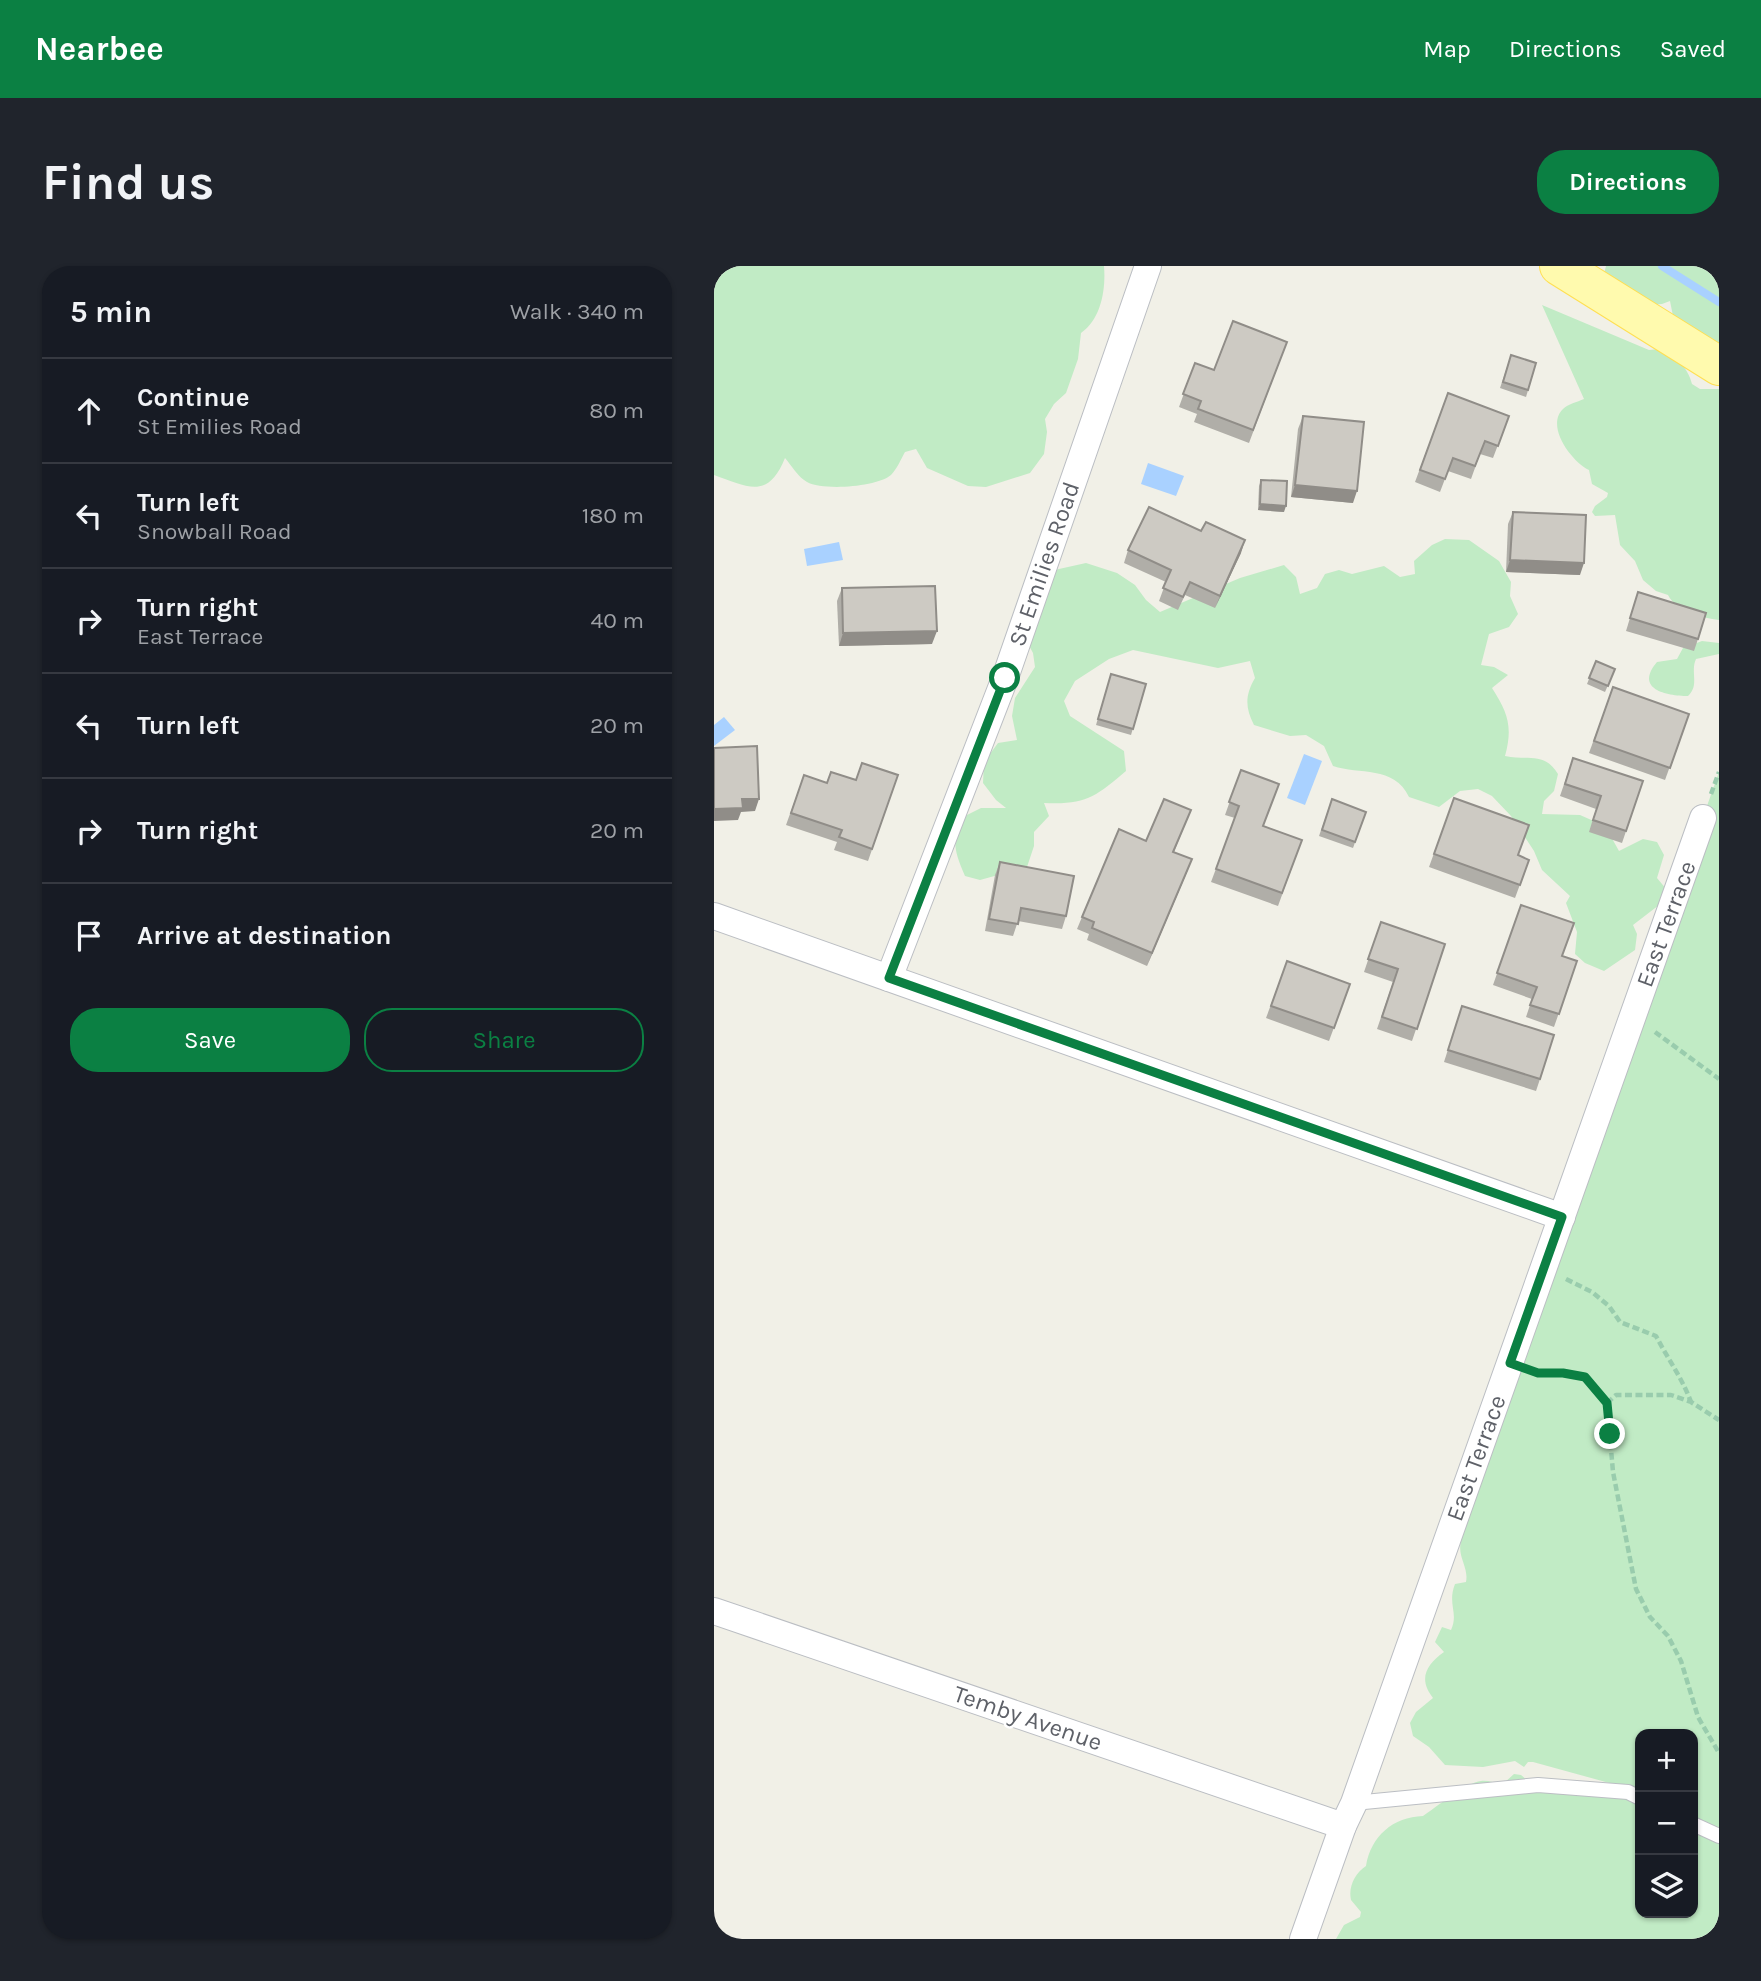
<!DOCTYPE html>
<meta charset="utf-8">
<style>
body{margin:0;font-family:Karla,sans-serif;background:#20242c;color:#f1f3f6}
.controls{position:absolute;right:21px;bottom:21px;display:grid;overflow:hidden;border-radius:14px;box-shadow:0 2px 5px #0004}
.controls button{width:63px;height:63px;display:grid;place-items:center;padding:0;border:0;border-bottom:2px solid #363941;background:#171b24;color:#f1f3f6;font:35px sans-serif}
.stop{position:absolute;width:21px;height:21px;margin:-16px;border:5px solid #0b8043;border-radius:50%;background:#fff}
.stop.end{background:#0b8043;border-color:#fff;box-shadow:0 2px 7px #0008}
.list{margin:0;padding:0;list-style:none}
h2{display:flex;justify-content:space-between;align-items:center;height:91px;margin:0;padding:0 28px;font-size:30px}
h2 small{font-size:23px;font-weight:400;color:#9ea1a6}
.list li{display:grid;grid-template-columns:46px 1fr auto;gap:21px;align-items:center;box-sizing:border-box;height:105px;padding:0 28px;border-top:2px solid #363941}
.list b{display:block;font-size:26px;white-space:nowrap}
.list p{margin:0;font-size:23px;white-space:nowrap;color:#9ea1a6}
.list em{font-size:23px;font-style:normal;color:#9ea1a6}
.actions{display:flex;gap:14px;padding:21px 28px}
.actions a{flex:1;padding:16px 0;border:2px solid #0b8043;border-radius:28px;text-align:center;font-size:24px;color:#0b8043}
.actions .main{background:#0b8043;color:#fff}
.icon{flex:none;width:38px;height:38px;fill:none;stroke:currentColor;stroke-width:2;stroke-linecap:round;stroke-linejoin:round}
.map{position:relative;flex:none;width:1005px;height:1673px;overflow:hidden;border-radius:28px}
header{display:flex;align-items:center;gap:42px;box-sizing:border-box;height:98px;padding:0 35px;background:#0b8043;color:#fff}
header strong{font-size:33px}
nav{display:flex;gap:38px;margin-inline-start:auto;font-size:24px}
.intro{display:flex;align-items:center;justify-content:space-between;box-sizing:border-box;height:168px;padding:0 42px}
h1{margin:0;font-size:49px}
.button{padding:18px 32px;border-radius:28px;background:#0b8043;color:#fff;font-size:24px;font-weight:700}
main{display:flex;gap:42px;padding:0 42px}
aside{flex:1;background:#171b24;border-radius:28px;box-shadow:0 2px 5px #0004}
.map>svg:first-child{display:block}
.green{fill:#c1ebc5;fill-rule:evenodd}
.water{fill:#a9d1ff}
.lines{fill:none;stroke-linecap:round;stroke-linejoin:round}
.stream{stroke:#a9d1ff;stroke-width:8}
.lane-casing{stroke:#bbbec3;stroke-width:16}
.street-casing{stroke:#bbbec3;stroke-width:28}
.primary-casing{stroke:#ffdf52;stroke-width:40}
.path{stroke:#99ccad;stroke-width:4.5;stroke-dasharray:7 3.5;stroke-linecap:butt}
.lane{stroke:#fff;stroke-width:14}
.street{stroke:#fff;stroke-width:26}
.primary{stroke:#fffaae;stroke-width:38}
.wall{fill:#b0aea8}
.shaded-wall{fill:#908d88}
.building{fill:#cdcac3;stroke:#908d88;stroke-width:2}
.route{stroke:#0b8043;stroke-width:9}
.labels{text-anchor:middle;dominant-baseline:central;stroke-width:5;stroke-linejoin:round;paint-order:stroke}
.street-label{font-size:24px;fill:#5e6168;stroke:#fff}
</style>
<header>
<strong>Nearbee</strong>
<nav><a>Map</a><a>Directions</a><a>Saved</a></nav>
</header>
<div class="intro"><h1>Find us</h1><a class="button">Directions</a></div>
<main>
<aside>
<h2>5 min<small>Walk · 340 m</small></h2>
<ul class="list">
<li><svg class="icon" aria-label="ahead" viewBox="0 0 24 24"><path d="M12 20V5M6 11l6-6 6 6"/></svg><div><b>Continue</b><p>St Emilies Road</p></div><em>80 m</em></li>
<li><svg class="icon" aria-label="left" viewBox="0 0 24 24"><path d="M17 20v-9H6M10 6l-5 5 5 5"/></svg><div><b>Turn left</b><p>Snowball Road</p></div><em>180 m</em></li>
<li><svg class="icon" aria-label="right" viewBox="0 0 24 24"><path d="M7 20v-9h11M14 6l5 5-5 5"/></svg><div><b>Turn right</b><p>East Terrace</p></div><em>40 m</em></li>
<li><svg class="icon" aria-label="left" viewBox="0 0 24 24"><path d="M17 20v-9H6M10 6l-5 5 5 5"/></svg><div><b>Turn left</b></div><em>20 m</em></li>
<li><svg class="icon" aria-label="right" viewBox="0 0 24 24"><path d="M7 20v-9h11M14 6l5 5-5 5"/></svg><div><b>Turn right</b></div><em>20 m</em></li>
<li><svg class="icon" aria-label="arrive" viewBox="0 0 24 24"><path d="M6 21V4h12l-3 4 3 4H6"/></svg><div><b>Arrive at destination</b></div></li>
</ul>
<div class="actions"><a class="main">Save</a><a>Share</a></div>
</aside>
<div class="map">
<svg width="1005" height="1673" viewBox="0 0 1005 1673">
<rect width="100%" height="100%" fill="#f1f0e7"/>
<!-- green -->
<g class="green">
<path d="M0,0H390C392,24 387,53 367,67L364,93L352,127L340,138L331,153L333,166L330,188L316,207L272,221L254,220L213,202L202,183L191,186C187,193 183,203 177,209C163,221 109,225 93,216C84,211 77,199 71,192C54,234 34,221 0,209Z"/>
<polygon points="892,0 1005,0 1005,80 961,60 956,35 948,38 919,40 889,12"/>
<path d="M828,39L935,84C955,80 974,100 978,118L986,123H1005V354C988,352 962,345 954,329L942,325L929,314L921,295L906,279L901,249L881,250L878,246L881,240L893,231L894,227L878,218L875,204C858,196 831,160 849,143C854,138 863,136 870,133Z"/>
<path d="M731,273L755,274L785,295L797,316L796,330L804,348L795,361L775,368L767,399L780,401L794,409L778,422C794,447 799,461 791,490C814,495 830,485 844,508L840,525L830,535L828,548L866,549L891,560L905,585L929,573L943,576L950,589L943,612L953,624L945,639L919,659L923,668L921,684L890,705L871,697L861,688L863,666L852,637L856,630L828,604L820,585L797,550L778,530L764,523L746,525L725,541L695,531C680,499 645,509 619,500L610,480L592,469L576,470L540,459C531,442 531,429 541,412L536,395L504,402L419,384L395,393L361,415L350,435L356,450L410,485L412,505C381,531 372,539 330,537L335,550L320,566V580L313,601L266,614L251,610C241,587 238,577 245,553L267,542H292L282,534L269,517L270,496L284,477L303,474L298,450L301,432L321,401L319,387L312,374L336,305L372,297L403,307L421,319L432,334L446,346L526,312L570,299L582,311L586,328L603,322L611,308L625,304L638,308L670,300L686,311L701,308L700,295L718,279Z"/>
<path d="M988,375L1005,377V388L982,393C976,406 986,419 974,430C952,430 920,423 943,396L963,393L969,382Z"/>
<path d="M1005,506V1673H622L630,1659L646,1651L647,1646L637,1634C634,1621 641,1607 652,1600C657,1570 679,1551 709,1550C721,1542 753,1516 767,1515C775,1514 782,1518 790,1517L800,1508L807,1509L813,1514L833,1512L860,1518H899L819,1496H814L810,1501L801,1495L769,1501L731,1499L715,1481L699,1470L696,1457L702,1446L719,1432C704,1413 712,1399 730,1386L721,1376L728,1361L737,1364C745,1347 733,1338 741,1318L752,1316C755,1301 743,1291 747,1275L735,1270ZM926,1468H979V1647H926Z"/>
</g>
<!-- water -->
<g class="water">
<polygon points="434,197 470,210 462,230 427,218"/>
<polygon points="125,276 129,294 93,300 90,283"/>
<polygon points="10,451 21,464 0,480 0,459"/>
<polygon points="590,488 608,495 591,539 573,532"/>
</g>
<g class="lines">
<!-- stream -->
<polyline class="stream" points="948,0 1005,36"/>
<!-- lane casing -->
<g class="lane-casing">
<g id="lane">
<polyline points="640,1537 824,1519 914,1526 926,1532"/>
<polyline points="979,1558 1005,1570"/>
</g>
</g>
<!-- street casing -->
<g class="street-casing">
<g id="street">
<polyline points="0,650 848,951"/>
<polyline points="175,712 291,412 434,0"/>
<polyline points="0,1345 629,1560"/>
<polyline points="589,1673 629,1560 640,1537 989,552"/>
</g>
</g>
<!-- primary casing -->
<g class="primary-casing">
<polyline id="primary" points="845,0 1005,100"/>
</g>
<!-- path -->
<g class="path">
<polyline points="997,528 1005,506"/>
<polyline points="941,766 1005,813"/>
<path d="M852,1013L878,1026L895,1040L906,1056L942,1070C954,1093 968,1112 977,1136"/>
<polyline points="819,1105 849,1107 871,1111 893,1137 899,1206 922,1323 936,1351 954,1370 967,1395 984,1451 1005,1487"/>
<polyline points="893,1137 902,1129 957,1129 977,1136 1005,1154"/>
</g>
<!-- lane -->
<use href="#lane" class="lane"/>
<!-- street -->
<use href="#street" class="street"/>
<!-- primary -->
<use href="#primary" class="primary"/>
</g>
<!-- wall -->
<g class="wall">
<polygon points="573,76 535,177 480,156 483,148 465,141 481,97 500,104"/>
<polygon points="797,89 822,97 812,131 786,122"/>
<polygon points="734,127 795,150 779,192 766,188 757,213 734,205 726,226 701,216"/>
<polygon points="589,150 639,237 577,231 584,163"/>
<polygon points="547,214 570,246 544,244 545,220"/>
<polygon points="799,246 866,309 792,306 794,258"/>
<polygon points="487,265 527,287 501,342 471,329 464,344 445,335 452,316 410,297 414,284"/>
<polygon points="128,322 218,378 125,380 123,335"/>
<polygon points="924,326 984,373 980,385 912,365"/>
<polygon points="882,395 901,403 891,426 873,418"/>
<polygon points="397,408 432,418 417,469 382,459"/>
<polygon points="899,421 975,448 951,514 875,487"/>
<polygon points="859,492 929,515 908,577 875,566 882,543 846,530"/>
<polygon points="527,504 550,560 588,574 564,640 497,616 521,552 511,549"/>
<polygon points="117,506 142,514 184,509 154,595 120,584 123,576 72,559 90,509 112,517"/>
<polygon points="740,532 804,589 815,594 801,632 715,601"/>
<polygon points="618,533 652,546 639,582 605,570"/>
<polygon points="477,544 460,586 473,606 433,700 373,674 375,668 363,663 368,651 432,575"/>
<polygon points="286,596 352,650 348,663 304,655 299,670 271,665 281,609"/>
<polygon points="807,639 848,690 863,695 840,761 812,751 818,733 779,719"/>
<polygon points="667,656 731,678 698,775 663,763 679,716 650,706"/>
<polygon points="573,695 636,718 615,775 552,752"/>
<polygon points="748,740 826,813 822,825 730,796"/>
</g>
<!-- shaded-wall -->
<g class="shaded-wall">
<polygon points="581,219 643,225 639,237 577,231"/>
<polygon points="546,238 572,240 570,246 544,244"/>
<polygon points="531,274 527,287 501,342 506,330"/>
<polygon points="796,294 870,297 866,309 792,306"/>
<polygon points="223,365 218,378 125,380 129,367"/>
<polygon points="28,533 45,533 41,545 27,546 24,554 0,555 0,543"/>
<polygon points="478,593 473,606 433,700 438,687"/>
</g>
<!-- building -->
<g class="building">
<polygon points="519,55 573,76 539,164 484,143 487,135 469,128 481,97 500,104"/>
<polygon points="797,89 822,97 814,124 789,116"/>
<polygon points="734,127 795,150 784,180 771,175 761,200 739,192 731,213 706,204"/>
<polygon points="589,150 650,156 643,225 581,219"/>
<polygon points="547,214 573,215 572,240 546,238"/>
<polygon points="435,241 487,265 492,256 531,274 506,330 476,316 469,331 449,322 457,304 414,284"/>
<polygon points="799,246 872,249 870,297 796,294"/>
<polygon points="221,320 223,365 129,367 128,322"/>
<polygon points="924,326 992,347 984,373 916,352"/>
<polygon points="882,395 901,403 894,420 875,412"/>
<polygon points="397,408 432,418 419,463 384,453"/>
<polygon points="899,421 975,448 956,502 880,475"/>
<polygon points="43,480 45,533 28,533 29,542 0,543 0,482"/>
<polygon points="859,492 929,515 912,565 879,554 887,530 851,518"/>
<polygon points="148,497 184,509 158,583 125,571 128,564 77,547 90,509 113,517 117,506 142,514"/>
<polygon points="527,504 565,518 549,560 588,574 568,627 502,603 525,540 515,536"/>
<polygon points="740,532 815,559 804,589 815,594 806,619 720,588"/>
<polygon points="450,533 477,544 459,586 478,593 438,687 378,662 380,656 368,651 405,563 432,575"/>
<polygon points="618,533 652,546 641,576 608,564"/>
<polygon points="286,596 360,610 352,650 307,642 304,658 275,653"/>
<polygon points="807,639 860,657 848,690 863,695 845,748 816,739 823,721 783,707"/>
<polygon points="667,656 731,678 703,763 668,751 684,703 654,693"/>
<polygon points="573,695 636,718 620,762 557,740"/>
<polygon points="748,740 840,769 826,813 734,784"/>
</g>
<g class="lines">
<!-- route -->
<polyline class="route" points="291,412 175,712 848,951 796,1097 824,1107 849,1107 871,1111 893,1137 896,1168"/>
</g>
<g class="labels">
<!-- street labels -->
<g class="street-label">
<text transform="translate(330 298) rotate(-71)">St Emilies Road</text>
<text transform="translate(952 658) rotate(-70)">East Terrace</text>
<text transform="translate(762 1192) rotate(-70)">East Terrace</text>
<text transform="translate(314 1452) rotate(19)">Temby Avenue</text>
</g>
</g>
</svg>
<div class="controls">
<button>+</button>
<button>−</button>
<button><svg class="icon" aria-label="layers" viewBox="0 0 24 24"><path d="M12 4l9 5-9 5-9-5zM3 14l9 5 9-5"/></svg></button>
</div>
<div class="stop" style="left:291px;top:412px"></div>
<div class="stop end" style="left:896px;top:1168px"></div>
</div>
</main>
